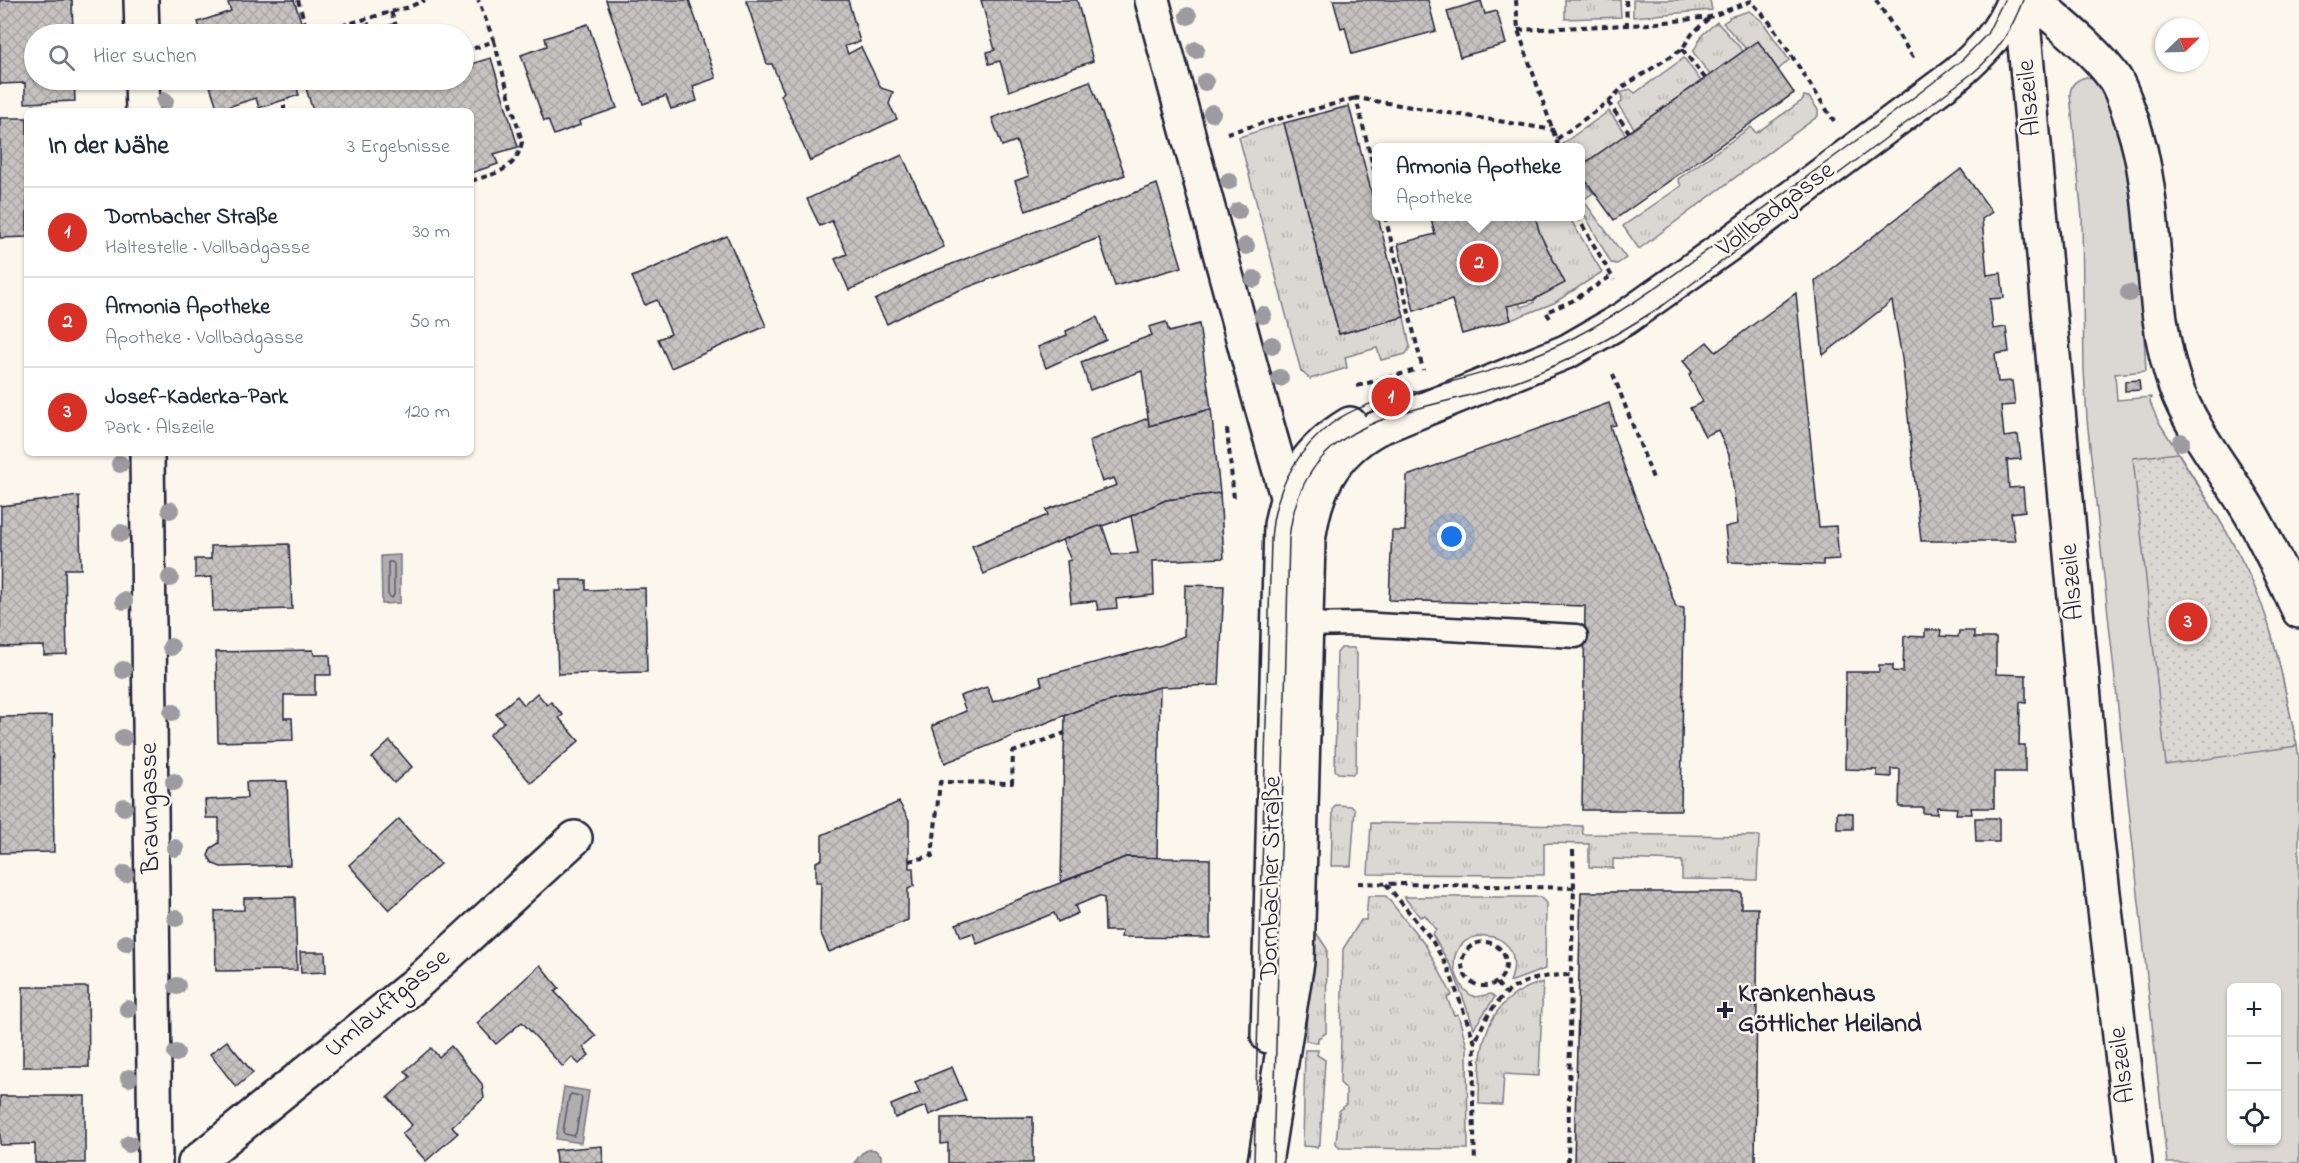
<!DOCTYPE html>
<html lang="de">
<meta charset="utf-8">
<style>
body{margin:0;font-family:"Indie Flower",sans-serif;background:#f2f2f3;color:#1f2937}
.controls{position:absolute;right:18px;bottom:18px;display:grid;overflow:hidden;border-radius:9px;box-shadow:0 2px 4px #0004}
.controls button{width:54px;height:54px;display:grid;place-items:center;padding:0;border:0;border-bottom:2px solid #e0e1e3;background:#fff;color:#1f2937;font:30px sans-serif}
.compass{position:absolute;left:2155px;top:18px;width:54px;height:54px;border-radius:50%;background:#fff;box-shadow:0 2px 4px #0004;rotate:67deg}
.you{position:absolute;left:1452px;top:537px;width:21px;height:21px;margin:-15px;border:4px solid #fff;border-radius:50%;background:#1a73e8;box-shadow:0 0 0 9px #1a73e833}
.badge{display:grid;place-items:center;width:39px;height:39px;border-radius:50%;background:#d93025;color:#fff;font-size:20px;font-weight:700}
.pin{position:absolute;translate:-50% -50%;border:3px solid #fff;box-shadow:0 2px 6px #0006}
.popup{position:absolute;left:1372px;top:143px;width:213px;height:78px;box-sizing:border-box;display:grid;place-content:center;border-radius:9px;background:#fff;filter:drop-shadow(0 2px 4px #0005);font-size:20px;white-space:nowrap;color:#747a83}
.popup b{font-size:22px;color:#1f2937}
.popup::after{content:'';position:absolute;left:50%;top:100%;margin-left:-12px;border:12px solid transparent;border-top-color:#fff}
.list{margin:0;padding:0;list-style:none}
h2{display:flex;justify-content:space-between;align-items:center;height:78px;margin:0;padding:0 24px;font-size:26px}
h2 small{font-size:20px;font-weight:400;color:#747a83}
.list li{display:grid;grid-template-columns:39px 1fr auto;gap:18px;align-items:center;box-sizing:border-box;height:90px;padding:0 24px;border-top:2px solid #e0e1e3}
.list b{display:block;font-size:22px;white-space:nowrap}
.list p{margin:0;font-size:20px;white-space:nowrap;color:#747a83}
.list em{font-size:20px;font-style:normal;color:#747a83}
.icon{flex:none;width:33px;height:33px;fill:none;stroke:currentColor;stroke-width:2;stroke-linecap:round;stroke-linejoin:round}
.map{position:relative;flex:none;width:2299px;height:1163px;overflow:hidden}
.search{position:absolute;background:#fff;box-shadow:0 2px 4px #0004;left:24px;top:24px;width:450px;height:66px;display:flex;align-items:center;gap:15px;box-sizing:border-box;padding:0 21px;border-radius:33px;color:#747a83;font-size:22px}
.panel{position:absolute;background:#fff;box-shadow:0 2px 4px #0004;left:24px;top:108px;width:450px;height:348px;border-radius:9px}
.map>svg:first-child{display:block}
.grass{fill:url(#grass-tufts);stroke:#7e7d87;stroke-width:1.5}
.park{fill:#dbd8d3;stroke:#7e7d87;stroke-width:1.5;fill-rule:evenodd}
.garden{fill:url(#garden-dots);stroke:#7e7d87;stroke-width:1.5}
.water{fill:#b1aeb0;stroke:#787681;stroke-width:1.5}
.lines{fill:none;stroke-linecap:round;stroke-linejoin:round}
.shore{stroke:#5b5a6a;stroke-width:1.5}
.building{fill:url(#building-cross-hatch);stroke:#22223b;stroke-width:1.5}
.service-casing{stroke:#22223b;stroke-width:27}
.minor-casing{stroke:#22223b;stroke-width:38}
.secondary-casing{stroke:#22223b;stroke-width:38}
.path{stroke:#22223b;stroke-width:4;stroke-dasharray:6 4.5;stroke-linecap:butt}
.service{stroke:#fbf7ec;stroke-width:22}
.minor{stroke:#fbf7ec;stroke-width:33}
.secondary{stroke:#fbf7ec;stroke-width:33}
.tram{stroke:#22223b;stroke-width:1.5}
.tree{fill:#9d9ba0}
.poi-dot{fill:#22223b;stroke:#fbf7ec;stroke-width:2}
.labels{text-anchor:middle;dominant-baseline:central;stroke-width:5;stroke-linejoin:round;paint-order:stroke}
.street-label{font-size:26px;fill:#22223b;stroke:#fbf7ec}
.poi-label{font-size:26px;font-weight:bold;fill:#22223b;stroke:#fbf7ec;text-anchor:start}
</style>
<div class="map">
<svg width="2299" height="1163" viewBox="0 0 2299 1163">
<defs>
<pattern id="grass-tufts" width="24" height="20" patternUnits="userSpaceOnUse" patternTransform="scale(1.5)"><rect width="24" height="20" fill="#dbd8d3"/><path d="M3 7l-1-3M5 7V3M7 7l1-3M15 17l-1-3M17 17v-4M19 17l1-3" fill="none" stroke="#bcb9b6"/></pattern>
<pattern id="garden-dots" width="8" height="8" patternUnits="userSpaceOnUse" patternTransform="scale(1.5)"><rect width="8" height="8" fill="#dbd8d3"/><path d="M2 2h.1M6 6h.1" fill="none" stroke="#bcb9b6" stroke-width="1.8" stroke-linecap="round"/></pattern>
<pattern id="building-cross-hatch" width="8" height="8" patternUnits="userSpaceOnUse" patternTransform="scale(1.5)"><rect width="8" height="8" fill="#c6c2c0"/><path d="M0 0l8 8M0 8l8-8" fill="none" stroke="#aaa6a6"/></pattern>
</defs>
<rect width="100%" height="100%" fill="#fbf7ec"/>
<filter id="ink" filterUnits="userSpaceOnUse"><feTurbulence type="fractalNoise" baseFrequency=".0167" numOctaves="2"/><feDisplacementMap in="SourceGraphic" scale="12" xChannelSelector="R" yChannelSelector="G"/><feConvolveMatrix kernelMatrix="1 2 1 2 8 2 1 2 1" color-interpolation-filters="sRGB"/></filter>
<g filter="url(#ink)">
<!-- grass -->
<g class="grass">
<polygon points="1565,0 1620,0 1621,17 1565,19"/>
<polygon points="1633,0 1710,0 1712,10 1633,17"/>
<polygon points="1749,11 1762,21 1789,60 1778,70 1758,42 1746,49 1723,23 1729,19 1729,17"/>
<polygon points="1717,22 1743,51 1710,75 1693,52 1703,34"/>
<polygon points="1684,58 1701,81 1634,128 1618,105 1622,102 1621,93 1630,89 1635,93"/>
<polygon points="1804,96 1809,97 1818,110 1818,116 1639,249 1623,226 1681,186 1678,179 1751,127 1756,133 1803,100"/>
<polygon points="1609,111 1626,135 1581,166 1581,148 1563,147 1562,144"/>
<polygon points="1284,123 1339,334 1404,317 1410,347 1406,354 1381,360 1377,348 1345,357 1347,368 1310,379 1301,371 1239,137"/>
<polygon points="1581,178 1593,193 1583,200 1626,258 1617,264 1611,263 1581,208"/>
<polygon points="1535,217 1569,217 1602,272 1554,303 1511,320 1507,306 1519,303 1521,307 1534,303 1540,234"/>
<polygon points="1341,648 1354,648 1357,654 1356,771 1353,774 1338,773 1335,770 1337,653"/>
<polygon points="1336,805 1351,806 1355,810 1351,866 1331,866 1333,809"/>
<polygon points="1371,823 1582,826 1583,834 1759,836 1757,880 1682,879 1682,861 1613,859 1613,868 1589,867 1589,844 1544,843 1544,875 1368,874"/>
<polygon points="1368,896 1386,896 1426,946 1452,995 1447,998 1454,1015 1458,1014 1467,1047 1468,1149 1339,1148 1336,1143 1339,1111 1346,1105 1346,1089 1340,1083 1343,949 1361,920 1366,920"/>
<path d="M1404,897H1540L1546,903L1545,969L1510,982C1533,919 1437,924 1457,976C1461,986 1464,992 1475,997L1491,994L1495,997L1474,1028L1453,970L1432,934L1436,930L1425,915L1420,917Z"/>
<polygon points="1309,926 1312,926 1327,949 1326,1033 1318,1038 1318,1042 1306,1041"/>
<path d="M1543,982L1539,1076L1504,1074L1502,1105L1479,1104C1479,1050 1481,999 1543,982Z"/>
<polygon points="1305,1050 1318,1050 1317,1055 1325,1060 1320,1143 1317,1147 1303,1146"/>
</g>
<!-- park -->
<path class="park" d="M2086,77C2135,82 2143,326 2146,371L2115,374L2117,400L2151,397L2150,402L2157,419C2193,477 2233,535 2259,599C2278,645 2286,697 2297,746L2299,757V1163H2167L2087,419L2084,370L2082,218L2070,94C2071,84 2076,80 2086,77ZM2232,988H2276V1140H2232Z"/>
<!-- garden -->
<path class="garden" d="M2178,453C2207,500 2239,547 2260,600C2278,647 2286,697 2297,746L2166,765L2133,458Z"/>
<!-- water -->
<g class="water">
<polygon points="400,555 400,603 382,604 381,556"/>
<polygon points="564,1087 589,1091 581,1143 556,1139"/>
<polygon points="869,1149 875,1150 881,1155 881,1163 854,1163 862,1153"/>
</g>
<g class="lines">
<!-- shore -->
<g class="shore">
<polygon points="388,562 392,562 394,564 394,595 392,598 388,595"/>
<polygon points="571,1094 580,1096 582,1098 576,1133 574,1136 565,1134 563,1132 569,1097"/>
</g>
</g>
<!-- building -->
<g class="building">
<polygon points="0,0 72,0 73,34 34,34 34,80 74,80 75,101 25,103 25,83 0,84"/>
<polygon points="237,0 294,0 305,34 202,34 198,22 231,11 228,3"/>
<polygon points="606,0 689,0 716,78 693,86 697,101 671,109 666,96 643,104"/>
<polygon points="746,0 848,0 860,42 845,46 848,54 861,47 881,88 893,92 889,104 897,119 810,161 781,95 784,92 772,64 767,64"/>
<polygon points="981,0 1077,0 1093,61 1009,91 1000,61 989,64 987,52 995,50"/>
<polygon points="1333,0 1428,0 1436,31 1352,54 1345,27 1341,28"/>
<polygon points="1481,1 1485,14 1497,11 1506,44 1460,57 1447,11"/>
<polygon points="369,23 371,31 393,24 396,34 333,34"/>
<polygon points="588,24 617,108 579,121 580,125 554,135 548,120 544,121 521,55 547,46 545,38"/>
<polygon points="1758,41 1794,93 1614,220 1581,174 1581,166"/>
<polygon points="469,57 471,64 491,58 518,147 494,154 498,164 471,173 471,111 313,111 305,85 297,88 299,95 259,108 256,98 218,110 209,83 216,81 216,80 410,80 411,83 422,80 464,80 464,58"/>
<polygon points="1090,81 1125,175 1026,211 1015,181 1029,176 1016,141 1002,146 992,118"/>
<polygon points="1349,106 1404,317 1339,334 1284,123"/>
<polygon points="0,118 27,118 27,237 0,238"/>
<polygon points="902,155 944,247 849,290 835,259 847,254 832,221 820,226 807,199"/>
<polygon points="1961,169 1992,212 1982,219 1987,275 2001,273 2004,298 1990,299 1993,329 2006,327 2009,352 1995,354 1998,382 2012,381 2015,405 2001,406 2004,437 2018,435 2021,459 2007,460 2009,488 2023,487 2025,511 2011,513 2015,541 1921,541 1902,358 1892,301 1823,355 1815,281"/>
<polygon points="1157,184 1182,267 1115,286 1099,238 934,300 887,324 875,300 924,275"/>
<polygon points="1430,216 1535,216 1540,234 1565,283 1533,300 1507,306 1511,320 1462,334 1452,300 1414,311 1398,244 1435,234"/>
<polygon points="727,236 766,326 671,368 658,339 671,334 657,300 645,305 632,277"/>
<polygon points="1796,293 1819,527 1836,526 1839,559 1823,560 1823,565 1729,562 1725,527 1738,524 1729,455 1718,430 1705,436 1690,408 1703,402 1689,375 1692,372 1683,361 1707,342 1716,352"/>
<polygon points="1097,317 1106,340 1046,368 1038,347 1067,335 1066,331"/>
<polygon points="1166,322 1169,332 1199,324 1211,409 1149,426 1142,371 1090,390 1081,362 1152,335 1149,327"/>
<polygon points="2139,380 2140,390 2125,391 2125,381"/>
<polygon points="1609,403 1616,425 1610,426 1622,461 1676,607 1684,608 1681,810 1582,810 1585,606 1389,600 1392,531 1405,531 1407,476"/>
<polygon points="1211,409 1220,493 1166,500 1131,516 1062,540 984,574 972,546 1048,515 1046,510 1117,485 1114,478 1102,482 1089,441 1148,418 1149,426"/>
<polygon points="1220,493 1224,558 1153,561 1154,595 1116,599 1117,608 1098,610 1096,601 1071,603 1067,561 1071,560 1062,540 1102,525 1112,555 1138,553 1131,516 1166,500"/>
<polygon points="79,496 81,569 65,569 67,654 44,655 44,646 0,647 1,506"/>
<polygon points="289,544 292,609 213,611 212,577 195,578 195,559 211,559 211,546"/>
<polygon points="561,580 586,580 586,590 645,588 647,672 558,674 555,591 561,591"/>
<polygon points="1185,585 1224,586 1219,685 1160,687 1076,711 945,763 932,726 966,711 960,696 987,687 993,702 1042,685 1040,677 1162,645 1184,636"/>
<polygon points="1925,630 1941,630 1940,636 1958,637 1959,631 1974,631 1974,638 1996,638 1996,674 2026,675 2026,703 2020,702 2019,745 2025,745 2025,772 1994,772 1994,808 1971,808 1972,814 1956,814 1957,808 1937,807 1937,814 1923,813 1923,807 1899,807 1900,769 1891,769 1891,777 1877,776 1877,770 1845,769 1846,672 1879,672 1879,665 1893,665 1893,671 1903,672 1904,636 1925,637"/>
<polygon points="313,650 314,655 330,655 331,675 315,675 315,695 284,695 284,718 292,718 293,740 218,742 216,652"/>
<polygon points="1160,687 1157,858 1126,857 1061,882 1065,716 1076,711"/>
<polygon points="537,693 547,705 551,702 563,715 559,718 579,741 531,783 489,735 504,722 496,714 517,696 524,705"/>
<polygon points="52,716 54,852 0,853 0,717"/>
<polygon points="390,741 412,767 394,783 372,758"/>
<polygon points="287,781 290,865 221,867 213,864 208,856 211,848 219,843 219,818 206,818 205,800 247,798 246,782"/>
<polygon points="899,802 909,820 909,868 913,868 914,886 908,889 908,920 829,952 820,931 821,882 816,882 816,862 822,859 822,835"/>
<polygon points="1837,812 1853,813 1853,829 1837,829"/>
<polygon points="1975,818 1999,818 1999,842 1976,842"/>
<polygon points="399,819 440,864 389,910 349,865"/>
<polygon points="1126,857 1210,859 1210,938 1121,937 1122,931 1105,931 1104,898 1099,896 1075,906 1078,913 1058,922 1054,913 977,944 973,933 961,937 956,924"/>
<polygon points="1581,892 1741,892 1741,908 1758,908 1755,1163 1574,1163"/>
<polygon points="295,897 297,970 216,971 215,911 244,910 244,898"/>
<polygon points="300,952 325,952 326,972 301,973"/>
<polygon points="540,965 559,988 555,992 596,1036 583,1047 589,1055 579,1064 572,1057 563,1067 522,1022 496,1044 477,1023"/>
<polygon points="23,987 88,987 89,1067 23,1067"/>
<polygon points="227,1041 253,1073 236,1087 210,1054"/>
<polygon points="451,1046 482,1084 484,1098 452,1126 458,1133 426,1161 402,1134 412,1125 388,1097 410,1077 405,1071 431,1048 439,1057"/>
<polygon points="952,1067 966,1100 929,1115 926,1106 895,1118 891,1105 920,1093 915,1082"/>
<polygon points="0,1096 85,1096 85,1163 35,1163 35,1144 0,1145"/>
<polygon points="1033,1117 1033,1163 948,1163 948,1143 941,1144 941,1118"/>
<polygon points="602,1146 603,1163 556,1163 555,1150"/>
</g>
<g class="lines">
<!-- service casing -->
<g class="service-casing">
<polyline id="service" points="1306,625 1358,624 1576,636"/>
</g>
<!-- minor casing -->
<g class="minor-casing">
<g id="minor">
<polyline points="141,0 142,34"/>
<polyline points="1152,0 1254,379 1287,496"/>
<polyline points="2021,0 2097,842 2135,1163"/>
<path d="M2034,0C2061,25 2094,49 2115,79C2123,92 2127,107 2132,121C2161,206 2146,300 2175,385C2192,432 2226,471 2251,514C2269,545 2284,579 2299,611"/>
<polyline points="142,80 143,111"/>
<polyline points="147,453 155,1163"/>
<polyline points="195,1163 418,982 575,838"/>
</g>
</g>
<!-- secondary casing -->
<g class="secondary-casing">
<g id="secondary">
<path d="M1268,1036L1281,525C1289,479 1310,448 1350,424"/>
<path d="M1265,1163L1297,962L1308,542C1314,492 1331,454 1376,429L1568,351L1625,318L1732,242L1957,74C1984,50 2000,34 2014,0"/>
</g>
</g>
<!-- path -->
<g class="path">
<polyline points="298,0 308,34"/>
<polyline points="1516,0 1518,30 1559,148"/>
<polyline points="1626,0 1627,25"/>
<polyline points="1876,0 1914,59"/>
<polyline points="391,12 399,34"/>
<polyline points="1518,30 1648,24 1710,17 1751,1 1771,24 1834,121"/>
<polyline points="311,34 409,7 425,0"/>
<polyline points="1682,49 1705,78"/>
<polyline points="464,52 494,41 478,0"/>
<polyline points="1608,102 1629,132"/>
<polyline points="284,111 284,100"/>
<polyline points="1227,133 1356,98"/>
<polyline points="1557,139 1608,102 1623,87 1682,49 1692,34 1710,17"/>
<path d="M471,181C496,173 516,171 522,142L494,41"/>
<polyline points="1377,182 1356,98 1554,130"/>
<polyline points="1385,216 1423,370"/>
<polyline points="1577,216 1614,280"/>
<polyline points="1550,318 1546,312 1572,301 1613,275"/>
<polyline points="1613,374 1654,481"/>
<polyline points="1357,386 1416,370"/>
<polyline points="1227,429 1234,499"/>
<polyline points="1573,850 1574,888"/>
<polyline points="909,861 932,856 940,782 1012,783 1013,752 1065,733"/>
<path d="M1358,883L1574,888L1571,975C1517,975 1494,994 1475,1043"/>
<polyline points="1386,884 1431,939 1448,968 1475,1043 1473,1104 1475,1163"/>
<circle cx="1484" cy="964" r="22"/>
<polyline points="1497,983 1505,993"/>
<polyline points="1568,1163 1571,975"/>
</g>
<!-- service -->
<use href="#service" class="service"/>
<!-- minor -->
<use href="#minor" class="minor"/>
<!-- secondary -->
<use href="#secondary" class="secondary"/>
<!-- tram -->
<g class="tram">
<path d="M1254,1163L1271,540C1274,492 1293,454 1331,424C1358,403 1396,397 1428,388C1477,375 1527,362 1573,338C1640,303 1699,256 1760,211C1828,161 1897,112 1963,59L1987,34L2004,0"/>
<path d="M1273,1163L1289,538C1304,407 1419,417 1516,381C1570,362 1617,335 1665,304L1974,72C1998,52 2012,29 2023,0"/>
</g>
</g>
<!-- trees -->
<g class="tree">
<circle cx="1188" cy="16" r="9"/>
<circle cx="1196" cy="50" r="9"/>
<circle cx="1205" cy="82" r="9"/>
<circle cx="165" cy="101" r="9"/>
<circle cx="1212" cy="113" r="9"/>
<circle cx="1229" cy="181" r="9"/>
<circle cx="1238" cy="211" r="9"/>
<circle cx="1246" cy="246" r="9"/>
<circle cx="1254" cy="279" r="9"/>
<circle cx="2129" cy="293" r="9"/>
<circle cx="1263" cy="315" r="9"/>
<circle cx="1272" cy="345" r="9"/>
<circle cx="1280" cy="378" r="9"/>
<circle cx="2181" cy="442" r="9"/>
<circle cx="120" cy="464" r="9"/>
<circle cx="170" cy="510" r="9"/>
<circle cx="121" cy="533" r="9"/>
<circle cx="170" cy="578" r="9"/>
<circle cx="124" cy="601" r="9"/>
<circle cx="171" cy="647" r="9"/>
<circle cx="123" cy="670" r="9"/>
<circle cx="172" cy="712" r="9"/>
<circle cx="123" cy="738" r="9"/>
<circle cx="174" cy="782" r="9"/>
<circle cx="124" cy="807" r="9"/>
<circle cx="175" cy="848" r="9"/>
<circle cx="125" cy="874" r="9"/>
<circle cx="176" cy="918" r="9"/>
<circle cx="126" cy="943" r="9"/>
<circle cx="177" cy="986" r="9"/>
<circle cx="128" cy="1009" r="9"/>
<circle cx="176" cy="1053" r="9"/>
<circle cx="129" cy="1078" r="9"/>
<circle cx="129" cy="1144" r="9"/>
</g>
</g>
<!-- markers -->
<path class="poi-dot" d="M1722 1001h6v6h6v6h-6v6h-6v-6h-6v-6h6z"/>
<g class="labels">
<!-- street labels -->
<g class="street-label">
<text transform="translate(2030 98) rotate(-95)">Alszeile</text>
<text transform="translate(1776 210) rotate(-37)">Vollbadgasse</text>
<text transform="translate(2073 582) rotate(-95)">Alszeile</text>
<text transform="translate(151 808) rotate(-91)">Braungasse</text>
<text transform="translate(1272 878) rotate(-89)">Dornbacher Straße</text>
<text transform="translate(388 1004) rotate(-40)">Umlauftgasse</text>
<text transform="translate(2123 1065) rotate(-97)">Alszeile</text>
</g>
<!-- poi labels -->
<g class="poi-label">
<text x="1738" y="995">Krankenhaus<tspan x="1738" dy="30">Göttlicher Heiland</tspan></text>
</g>
</g>
</svg>
<div class="controls">
<button>+</button>
<button>−</button>
<button><svg class="icon" aria-label="locate" viewBox="0 0 24 24"><circle cx="12" cy="12" r="6"/><path d="M12 2v4M12 18v4M2 12h4M18 12h4"/></svg></button>
</div>
<svg class="compass" viewBox="-18 -18 36 36"><path d="M0-13l5 13h-10z" fill="#e53935"/><path d="M0 13l5-13h-10z" fill="#747a83"/></svg>
<div class="you"></div>
<div class="pin badge" style="left:1391px;top:397px">1</div>
<div class="pin badge" style="left:1479px;top:263px">2</div>
<div class="popup"><b>Armonia Apotheke</b>Apotheke</div>
<div class="pin badge" style="left:2188px;top:622px">3</div>
<div class="search"><svg class="icon" aria-label="search" viewBox="0 0 24 24"><circle cx="10" cy="10" r="6"/><path d="M15 15l6 6"/></svg>Hier suchen</div>
<section class="panel">
<h2>In der Nähe<small>3 Ergebnisse</small></h2>
<ul class="list">
<li><span class="badge">1</span><div><b>Dornbacher Straße</b><p>Haltestelle · Vollbadgasse</p></div><em>30 m</em></li>
<li><span class="badge">2</span><div><b>Armonia Apotheke</b><p>Apotheke · Vollbadgasse</p></div><em>50 m</em></li>
<li><span class="badge">3</span><div><b>Josef-Kaderka-Park</b><p>Park · Alszeile</p></div><em>120 m</em></li>
</ul>
</section>
</div>
